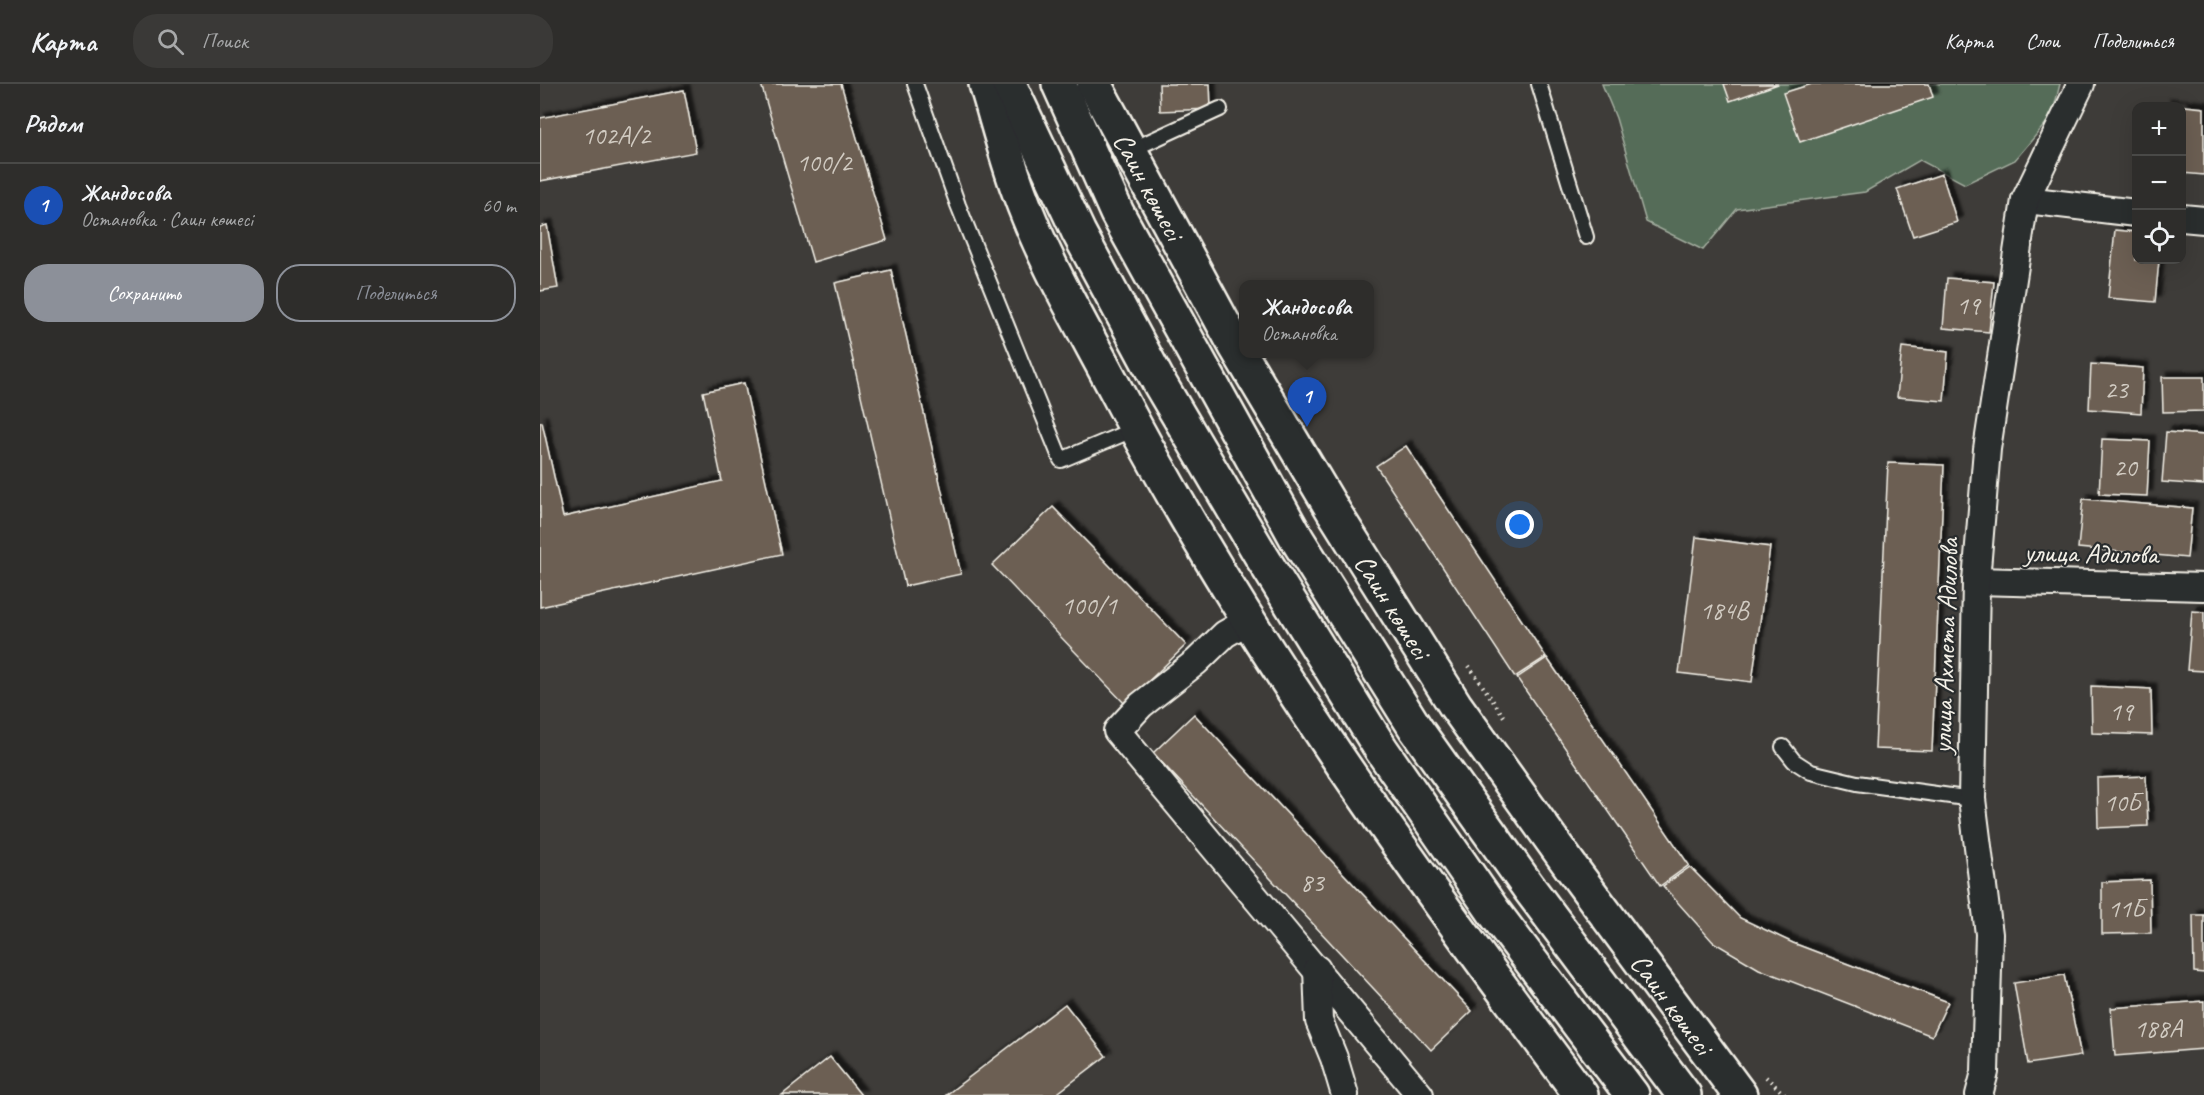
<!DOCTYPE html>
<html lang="ru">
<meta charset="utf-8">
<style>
body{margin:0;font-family:Caveat,sans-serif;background:#3a3937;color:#f1f3f6}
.controls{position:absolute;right:18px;top:18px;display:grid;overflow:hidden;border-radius:12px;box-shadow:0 6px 24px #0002}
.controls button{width:54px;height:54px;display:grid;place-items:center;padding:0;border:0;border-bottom:2px solid #494947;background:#2e2d2b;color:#f1f3f6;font:30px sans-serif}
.you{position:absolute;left:980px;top:441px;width:21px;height:21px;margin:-15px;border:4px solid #fff;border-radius:50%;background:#1a73e8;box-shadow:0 0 0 9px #1a73e833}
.badge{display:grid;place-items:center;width:39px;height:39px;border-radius:50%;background:#8c9099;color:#fff;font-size:20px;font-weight:700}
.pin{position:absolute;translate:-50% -50px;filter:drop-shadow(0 2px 3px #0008)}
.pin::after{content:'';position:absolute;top:32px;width:21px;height:18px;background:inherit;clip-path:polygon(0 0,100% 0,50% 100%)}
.popup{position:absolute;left:699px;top:196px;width:135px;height:78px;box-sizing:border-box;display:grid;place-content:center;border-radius:12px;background:#2e2d2b;filter:drop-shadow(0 2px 4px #0005);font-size:20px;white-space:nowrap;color:#a7a8a9}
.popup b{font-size:22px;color:#f1f3f6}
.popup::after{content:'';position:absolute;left:50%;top:100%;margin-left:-12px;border:12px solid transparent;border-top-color:#2e2d2b}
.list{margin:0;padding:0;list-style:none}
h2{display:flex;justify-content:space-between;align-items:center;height:78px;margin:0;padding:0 24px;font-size:26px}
h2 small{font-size:20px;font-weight:400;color:#a7a8a9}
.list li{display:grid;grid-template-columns:39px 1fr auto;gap:18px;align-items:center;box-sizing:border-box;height:84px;padding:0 24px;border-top:2px solid #494947}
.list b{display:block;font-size:22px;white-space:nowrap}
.list p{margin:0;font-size:20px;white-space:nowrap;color:#a7a8a9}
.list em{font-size:20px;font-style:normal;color:#a7a8a9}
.actions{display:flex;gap:12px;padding:18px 24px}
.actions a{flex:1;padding:14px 0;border:2px solid #8c9099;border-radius:24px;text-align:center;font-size:21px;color:#8c9099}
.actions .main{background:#8c9099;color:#fff}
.icon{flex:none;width:33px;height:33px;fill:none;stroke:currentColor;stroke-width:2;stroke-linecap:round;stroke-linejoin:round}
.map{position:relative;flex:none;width:1664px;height:1011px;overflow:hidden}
header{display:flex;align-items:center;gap:36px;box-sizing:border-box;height:84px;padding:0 30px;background:#2e2d2b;border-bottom:2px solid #494947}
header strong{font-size:28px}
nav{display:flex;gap:33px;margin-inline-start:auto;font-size:21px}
.search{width:420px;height:54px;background:#3a3937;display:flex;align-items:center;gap:15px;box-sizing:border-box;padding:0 21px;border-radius:24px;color:#a7a8a9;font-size:22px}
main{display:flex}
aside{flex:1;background:#2e2d2b}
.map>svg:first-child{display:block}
.green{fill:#556c58;stroke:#a4aea0;stroke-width:1.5}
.building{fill:#6c5f53;stroke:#f4f1e8;stroke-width:1.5;filter:url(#shadow)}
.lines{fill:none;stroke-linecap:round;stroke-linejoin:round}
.lane-casing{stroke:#f4f1e8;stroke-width:18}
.street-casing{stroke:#f4f1e8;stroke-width:30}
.primary-casing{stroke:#f4f1e8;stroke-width:38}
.path{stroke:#f4f1e8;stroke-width:4;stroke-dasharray:1.5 4.5;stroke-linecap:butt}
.lane{stroke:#2a2d2e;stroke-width:14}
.street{stroke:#2a2d2e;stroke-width:26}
.primary{stroke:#2a2d2e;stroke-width:33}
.labels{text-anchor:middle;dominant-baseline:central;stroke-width:4.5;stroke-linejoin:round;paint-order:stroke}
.number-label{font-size:26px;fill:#d2ccc3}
.street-label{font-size:28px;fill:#f4f1e8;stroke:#2a2d2e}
</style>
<header>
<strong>Карта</strong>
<div class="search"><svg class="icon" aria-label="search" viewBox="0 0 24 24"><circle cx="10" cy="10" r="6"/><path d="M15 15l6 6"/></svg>Поиск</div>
<nav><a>Карта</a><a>Слои</a><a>Поделиться</a></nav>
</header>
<main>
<aside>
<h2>Рядом<small></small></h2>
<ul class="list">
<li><span class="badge" style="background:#1a4fb4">1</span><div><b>Жандосова</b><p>Остановка · Саин көшесі</p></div><em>60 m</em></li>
</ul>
<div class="actions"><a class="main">Сохранить</a><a>Поделиться</a></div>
</aside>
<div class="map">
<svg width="1664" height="1011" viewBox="0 0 1664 1011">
<defs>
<filter id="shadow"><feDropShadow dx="5.5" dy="-5.5" stdDeviation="1.5" flood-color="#0009"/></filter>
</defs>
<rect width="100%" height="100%" fill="#3e3c39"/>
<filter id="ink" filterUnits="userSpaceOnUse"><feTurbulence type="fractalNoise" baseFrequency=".0167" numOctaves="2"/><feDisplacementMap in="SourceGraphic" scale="12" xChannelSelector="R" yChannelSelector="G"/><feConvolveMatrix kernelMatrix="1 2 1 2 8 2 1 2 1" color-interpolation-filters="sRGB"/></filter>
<g filter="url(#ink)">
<!-- green -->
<polygon class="green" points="1062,0 1520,0 1512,32 1475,76 1425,100 1380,76 1325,108 1197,125 1163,166 1106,138 1076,34"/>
<!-- building -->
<g class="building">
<polygon points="221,0 301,0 347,156 273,178"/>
<polygon points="619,0 670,0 671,25 620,27"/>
<polygon points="1184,0 1238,0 1190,17"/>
<polygon points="1272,0 1389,0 1393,13 1260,58 1243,9"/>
<polygon points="144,6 156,68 0,97 0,34"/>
<polygon points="1625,20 1664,24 1664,91 1642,89 1642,22 1625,22"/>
<polygon points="1402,90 1417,138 1373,152 1357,105"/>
<polygon points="7,141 18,204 0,207 0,143"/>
<polygon points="1575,146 1596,148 1596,176 1619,176 1615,218 1568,214"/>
<polygon points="351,186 421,490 365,502 295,199"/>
<polygon points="1407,194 1454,198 1449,248 1403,244"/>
<polygon points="1362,263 1408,268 1404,317 1357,313"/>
<polygon points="1551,280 1603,284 1601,329 1549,325"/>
<polygon points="1622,293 1664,293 1664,327 1623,328"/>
<polygon points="204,299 242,470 0,523 0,338 2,338 23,433 182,397 163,308"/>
<polygon points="1626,348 1664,351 1664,401 1622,398"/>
<polygon points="1562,355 1610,357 1607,412 1559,410"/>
<polygon points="866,362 1006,573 975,593 836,382"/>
<polygon points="1348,379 1404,381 1392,667 1335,665"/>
<polygon points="1543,415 1652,424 1647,474 1538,464"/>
<polygon points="513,423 646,561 585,620 452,481"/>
<polygon points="1156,453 1230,463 1212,598 1139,589"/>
<polygon points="1652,527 1664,528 1664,587 1647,586"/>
<polygon points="1007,574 1149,781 1120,802 977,594"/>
<polygon points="1551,602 1611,605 1612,651 1552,649"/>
<polygon points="654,630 932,927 891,966 613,669"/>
<polygon points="1606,692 1608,742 1558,744 1557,694"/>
<polygon points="1150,783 1200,834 1253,859 1408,918 1392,952 1219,885 1173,858 1123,802"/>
<polygon points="1610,796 1611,849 1562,850 1562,798"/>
<polygon points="1653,831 1664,831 1664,889 1654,888"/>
<polygon points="1524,891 1541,972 1488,980 1474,899"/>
<polygon points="1664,917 1664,965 1575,972 1571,924"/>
<polygon points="525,920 566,972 515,1011 406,1011"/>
<polygon points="290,973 321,1011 242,1011"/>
</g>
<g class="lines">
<!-- lane casing -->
<g class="lane-casing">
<g id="lane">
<polyline points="375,0 418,121 521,376 595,345"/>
<polyline points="999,0 1046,153"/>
<polyline points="591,66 680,25"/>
<polyline points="1243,663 1254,677 1271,688 1317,699 1432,715"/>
</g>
</g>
<!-- street casing -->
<g class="street-casing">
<g id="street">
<polyline points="1485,116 1596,129"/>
<polyline points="1642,134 1664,136"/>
<polyline points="1436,497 1664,503"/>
<polyline points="708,537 685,550 656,578 601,621 577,647 880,1011"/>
<polyline points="777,885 779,937 794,974 805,1011"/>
<polyline points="1439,1011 1445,988 1449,850 1432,715 1436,497 1447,365 1485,116 1541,0"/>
</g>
</g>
<!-- primary casing -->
<g class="primary-casing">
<g id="primary">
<path d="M446,0C457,36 466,73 479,108C504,178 543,243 578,310C708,559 873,786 1041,1011"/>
<polyline points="469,0 539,149 620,300 722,473 841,665 954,828 1092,1011"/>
<polyline points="519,0 577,129 757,455 876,645 989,804 1144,1011"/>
<path id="s1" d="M554,0L695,261L794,428L915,621L1031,783L1200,1011"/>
</g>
</g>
<!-- path -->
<g class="path">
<polyline points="929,582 964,633"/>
<polyline points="1226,993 1245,1011"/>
</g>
<!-- lane -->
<use href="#lane" class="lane"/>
<!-- street -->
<use href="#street" class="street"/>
<!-- primary -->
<use href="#primary" class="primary"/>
</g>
</g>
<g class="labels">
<!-- number labels -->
<g class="number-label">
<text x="76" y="51">102А/2</text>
<text x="284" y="78">100/2</text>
<text x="1428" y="221">19</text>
<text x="1576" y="305">23</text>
<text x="1585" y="383">20</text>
<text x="549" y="521">100/1</text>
<text x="1184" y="526">184В</text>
<text x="1581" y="627">19</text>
<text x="1582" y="718">10Б</text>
<text x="772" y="798">83</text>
<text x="1586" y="824">11Б</text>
<text x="1618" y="944">188А</text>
</g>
<!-- street labels -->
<g class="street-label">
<text stroke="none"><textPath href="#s1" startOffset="116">Саин көшесі</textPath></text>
<text transform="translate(1551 469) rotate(1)">улица Адилова</text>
<text stroke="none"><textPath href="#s1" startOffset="602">Саин көшесі</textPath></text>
<text transform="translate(1405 562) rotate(-88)">улица Ахмета Адилова</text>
<text stroke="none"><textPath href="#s1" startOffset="1088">Саин көшесі</textPath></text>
</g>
</g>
</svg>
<div class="controls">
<button>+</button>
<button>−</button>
<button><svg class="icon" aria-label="locate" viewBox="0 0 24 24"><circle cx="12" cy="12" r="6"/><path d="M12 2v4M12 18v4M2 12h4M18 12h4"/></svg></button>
</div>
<div class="you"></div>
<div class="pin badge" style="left:767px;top:343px;background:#1a4fb4">1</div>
<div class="popup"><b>Жандосова</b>Остановка</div>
</div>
</main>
